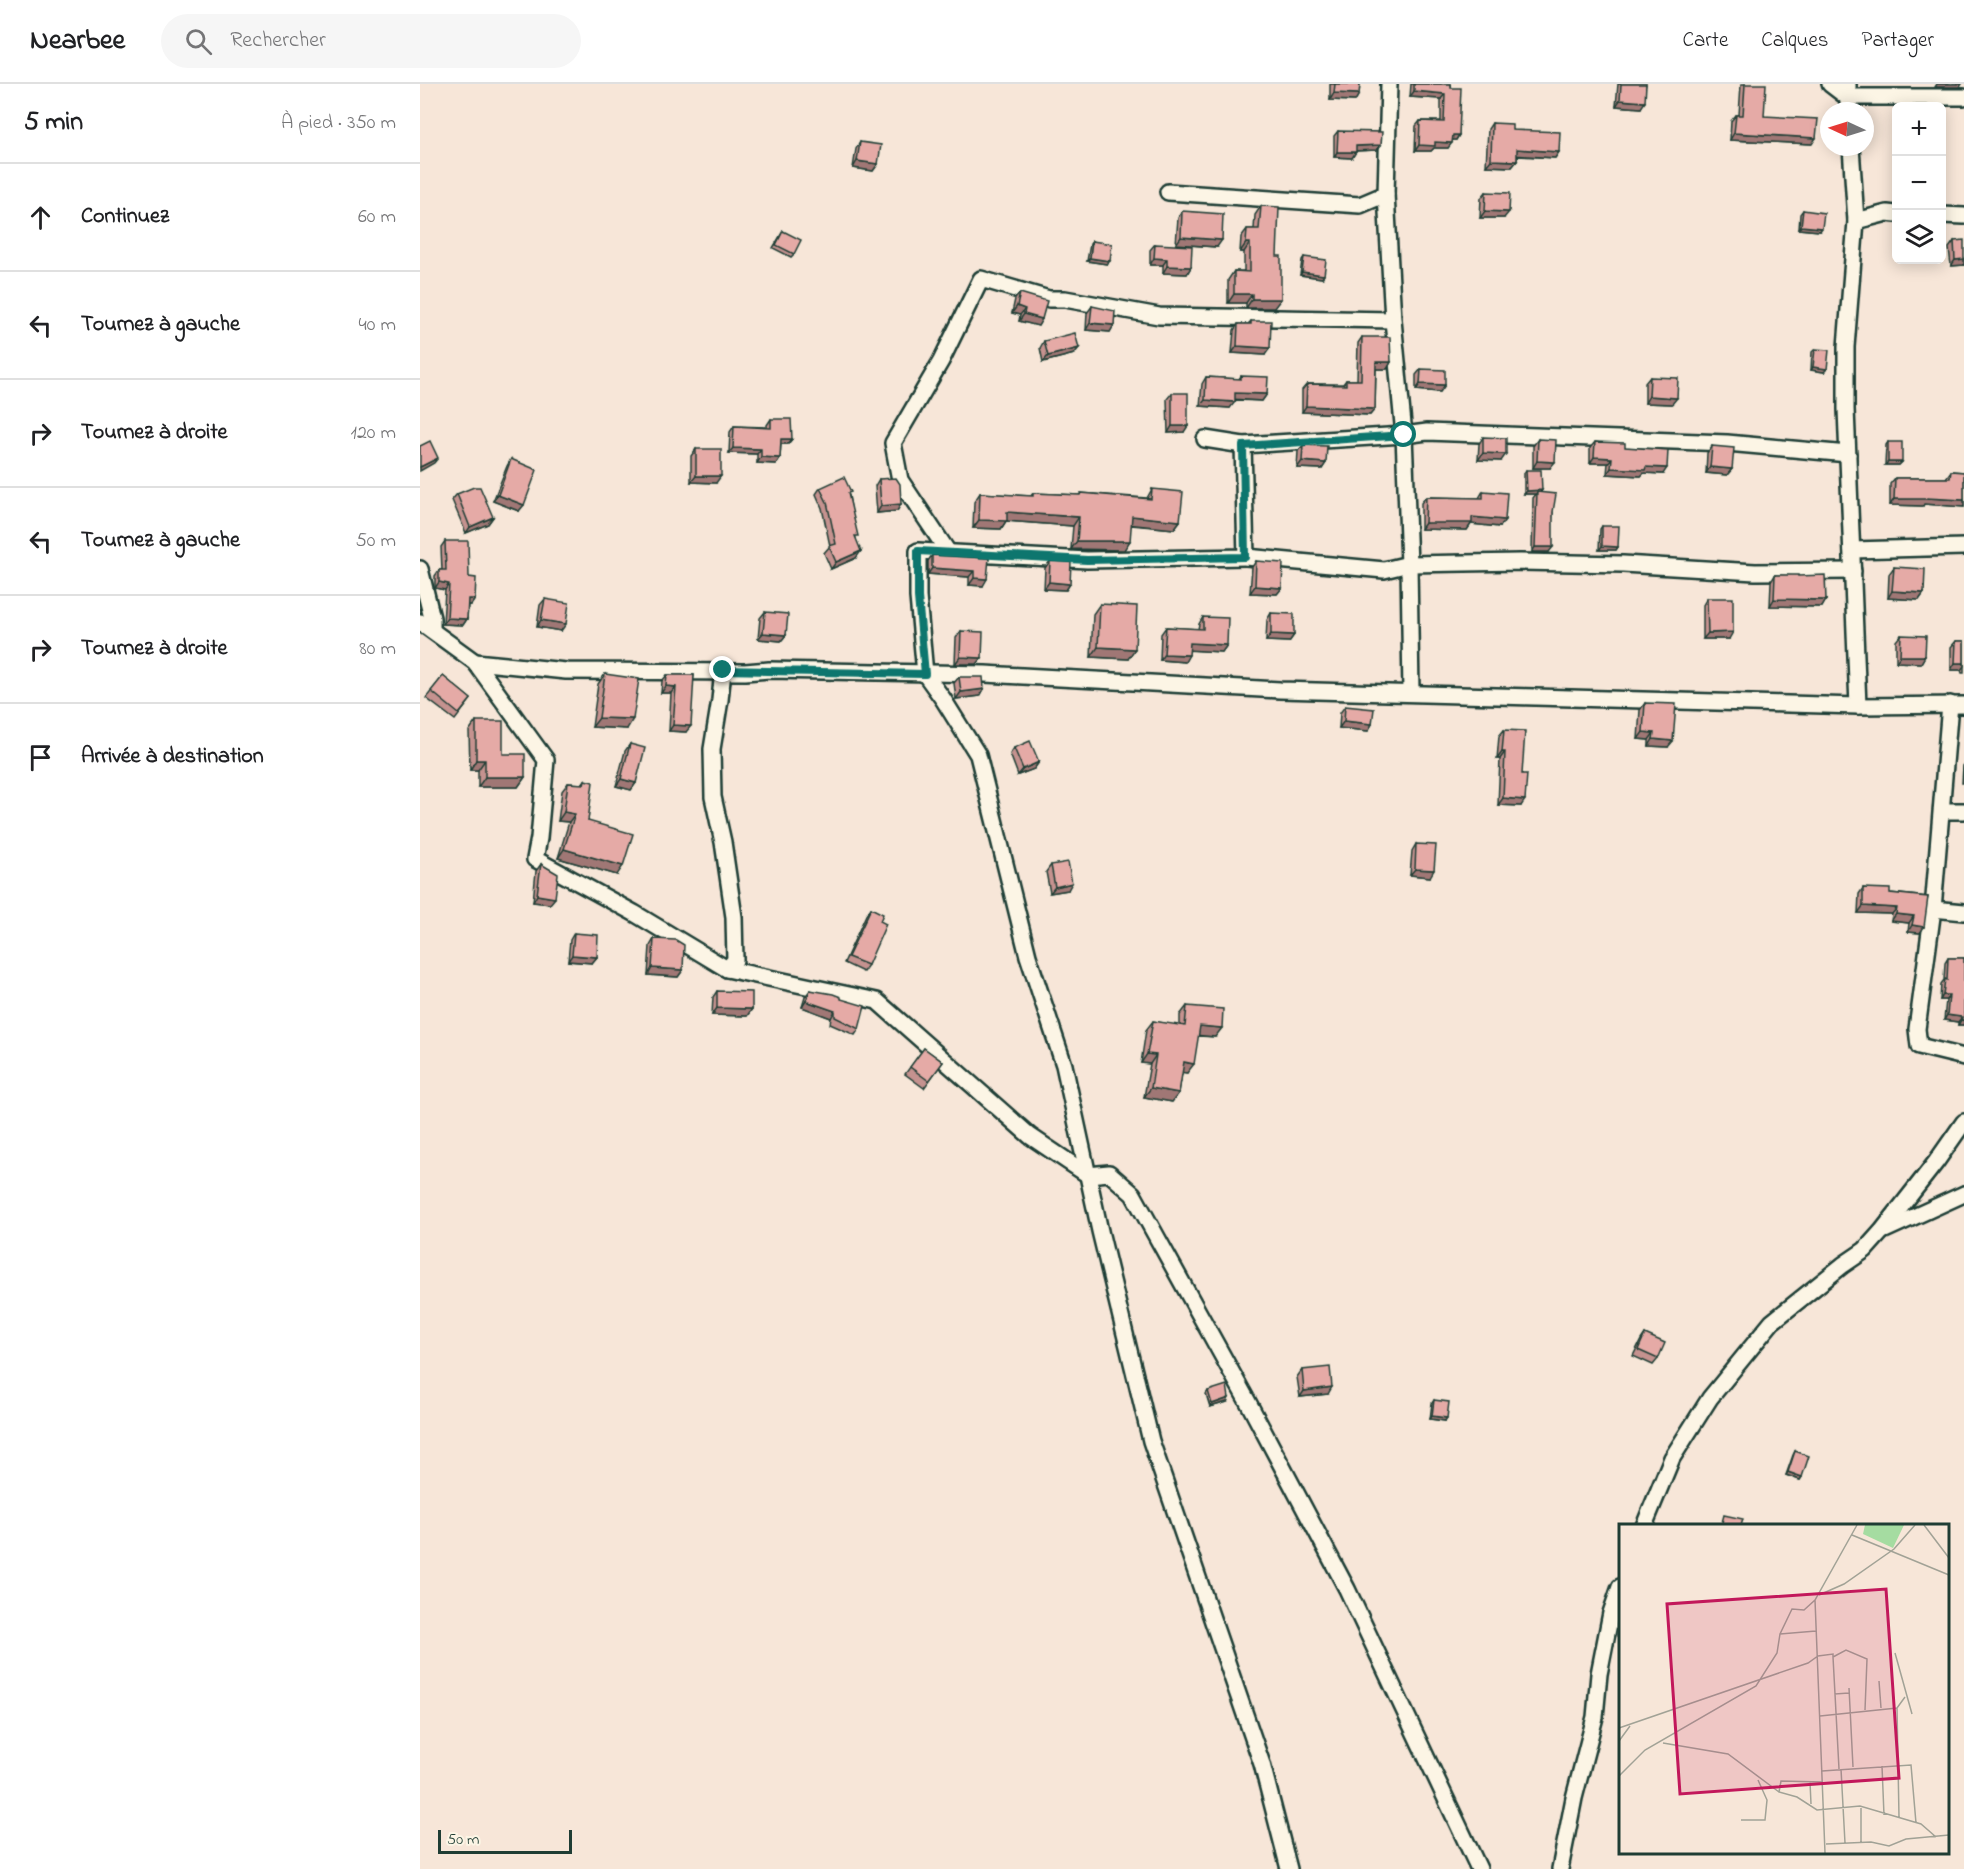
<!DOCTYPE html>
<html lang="fr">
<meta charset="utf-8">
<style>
body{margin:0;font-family:"Indie Flower",sans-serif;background:#f6f6f6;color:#202124}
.controls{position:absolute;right:18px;top:18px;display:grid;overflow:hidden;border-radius:9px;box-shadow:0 3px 15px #0003}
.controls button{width:54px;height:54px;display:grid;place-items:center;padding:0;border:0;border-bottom:2px solid #e0e0e0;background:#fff;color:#202124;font:30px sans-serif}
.compass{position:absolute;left:1400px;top:18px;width:54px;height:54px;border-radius:50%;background:#fff;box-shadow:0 3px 15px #0003;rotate:274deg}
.scale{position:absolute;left:18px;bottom:15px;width:134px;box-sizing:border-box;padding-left:6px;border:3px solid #1f3d34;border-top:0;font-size:16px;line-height:21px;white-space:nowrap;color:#1f3d34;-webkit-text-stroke:4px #fcf5e5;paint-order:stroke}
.stop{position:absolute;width:18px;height:18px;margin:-14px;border:4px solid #0f766e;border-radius:50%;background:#fff}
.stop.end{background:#0f766e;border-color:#fff;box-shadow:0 2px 6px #0008}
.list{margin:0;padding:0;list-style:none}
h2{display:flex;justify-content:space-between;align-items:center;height:78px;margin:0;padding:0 24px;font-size:26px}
h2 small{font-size:20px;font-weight:400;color:#757577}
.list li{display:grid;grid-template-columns:39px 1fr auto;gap:18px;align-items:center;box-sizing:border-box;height:108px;padding:0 24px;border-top:2px solid #e0e0e0}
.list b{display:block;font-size:22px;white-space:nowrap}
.list em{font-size:20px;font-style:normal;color:#757577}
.icon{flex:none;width:33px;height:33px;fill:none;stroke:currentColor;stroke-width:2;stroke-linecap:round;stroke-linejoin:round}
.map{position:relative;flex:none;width:1544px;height:1785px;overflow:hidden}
header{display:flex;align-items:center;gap:36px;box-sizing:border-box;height:84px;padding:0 30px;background:#fff;border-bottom:2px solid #e0e0e0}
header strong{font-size:28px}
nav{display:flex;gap:33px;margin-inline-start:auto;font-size:21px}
.search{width:420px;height:54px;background:#f6f6f6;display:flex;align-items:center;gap:15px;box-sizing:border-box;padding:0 21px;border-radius:33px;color:#757577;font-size:22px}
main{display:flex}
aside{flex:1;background:#fff}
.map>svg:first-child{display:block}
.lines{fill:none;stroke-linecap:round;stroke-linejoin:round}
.street-casing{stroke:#1f3d34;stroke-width:20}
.street{stroke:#fcf5e5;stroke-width:15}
.wall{fill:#c5928f;stroke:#1f3d34;stroke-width:1.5}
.shaded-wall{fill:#a07774;stroke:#1f3d34;stroke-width:1.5}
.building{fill:#e5aaa6;stroke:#1f3d34;stroke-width:1.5}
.route{stroke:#0f766e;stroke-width:8}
.inset-road{fill:none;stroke:#a1a296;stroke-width:1.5}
.view{fill:#c2185b;fill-opacity:0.15;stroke:#c2185b;stroke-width:3}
.inset-edge{fill:none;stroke:#1f3d34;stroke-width:3}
</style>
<header>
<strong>Nearbee</strong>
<div class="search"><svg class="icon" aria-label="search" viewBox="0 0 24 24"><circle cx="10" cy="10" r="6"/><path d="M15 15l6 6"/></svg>Rechercher</div>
<nav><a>Carte</a><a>Calques</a><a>Partager</a></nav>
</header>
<main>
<aside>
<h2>5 min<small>À pied · 350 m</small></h2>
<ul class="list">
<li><svg class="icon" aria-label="ahead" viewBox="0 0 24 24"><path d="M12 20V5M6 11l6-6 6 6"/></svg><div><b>Continuez</b></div><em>60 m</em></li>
<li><svg class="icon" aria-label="left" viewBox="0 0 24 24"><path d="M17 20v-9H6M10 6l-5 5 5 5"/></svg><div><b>Tournez à gauche</b></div><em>40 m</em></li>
<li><svg class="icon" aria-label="right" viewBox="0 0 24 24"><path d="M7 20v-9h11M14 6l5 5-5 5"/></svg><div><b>Tournez à droite</b></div><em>120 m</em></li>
<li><svg class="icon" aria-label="left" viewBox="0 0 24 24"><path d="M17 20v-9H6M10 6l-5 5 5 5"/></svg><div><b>Tournez à gauche</b></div><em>50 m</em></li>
<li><svg class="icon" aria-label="right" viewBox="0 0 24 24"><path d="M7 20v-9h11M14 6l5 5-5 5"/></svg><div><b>Tournez à droite</b></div><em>80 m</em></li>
<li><svg class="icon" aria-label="arrive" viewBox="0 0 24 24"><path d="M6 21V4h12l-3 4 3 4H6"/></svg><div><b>Arrivée à destination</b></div></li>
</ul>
</aside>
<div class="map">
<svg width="1544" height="1785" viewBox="0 0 1544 1785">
<rect width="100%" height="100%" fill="#f7e6d8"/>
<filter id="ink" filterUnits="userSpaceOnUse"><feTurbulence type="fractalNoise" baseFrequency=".0167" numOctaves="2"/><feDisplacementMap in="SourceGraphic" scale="12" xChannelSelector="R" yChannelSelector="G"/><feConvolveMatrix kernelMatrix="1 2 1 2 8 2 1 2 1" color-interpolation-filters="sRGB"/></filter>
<g filter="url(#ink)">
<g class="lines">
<!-- street casing -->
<g class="street-casing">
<g id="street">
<polyline points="969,0 966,110 973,236 984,351 989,480 991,609"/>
<polyline points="1410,0 1427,13 1544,13"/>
<polyline points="1428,0 1428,27"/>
<polyline points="1431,63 1436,137 1426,263 1426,325 1438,622"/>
<polyline points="748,108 940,121 966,110"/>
<polyline points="1522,131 1544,132"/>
<polyline points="1436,137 1467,129 1476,130"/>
<polyline points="785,355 823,361 984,351 1007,348 1307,359 1428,370"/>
<polyline points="823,361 826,473 667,476 498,467 498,513 505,590 523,615 558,671 608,872 644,981 680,1147 731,1357 842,1680 869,1785"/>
<polyline points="1432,466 1544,463"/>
<polyline points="528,468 480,396 473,359 521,277 561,195 629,215 645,215 739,232 973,236"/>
<polyline points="826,473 964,486 989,480 1100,478 1203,480 1335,488 1433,487"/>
<polyline points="0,485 12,534 12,546"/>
<polyline points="0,538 55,578 126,676 119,754 115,775 214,829 307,885 457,917 610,1052 668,1091 689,1089 713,1110 828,1318 927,1505 1059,1785"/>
<polyline points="55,578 146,587 325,588 349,586 565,590 860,606 1438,622 1544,621"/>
<polyline points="303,586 300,616 292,665 293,713 303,758 314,833 315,876 307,885"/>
<polyline points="1530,620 1513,825 1497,945 1499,962 1544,973"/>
<polyline points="1522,727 1544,727"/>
<polyline points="1513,825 1544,828"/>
<polyline points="1465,1146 1544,1110"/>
<polyline points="1224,1442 1252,1374 1290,1314 1352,1238 1423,1181 1445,1166 1462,1147 1516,1078 1544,1038"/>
<polyline points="1140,1785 1154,1714 1175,1633 1179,1590 1191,1529 1200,1503"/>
</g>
</g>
<!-- street -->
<use href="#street" class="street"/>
</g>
<!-- wall -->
<g class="wall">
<polygon points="910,0 940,0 939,10 935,17 910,16"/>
<polygon points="991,0 1031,0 1039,51 1036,56 1032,56 1028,64 1014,64 1011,67 995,67 996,42 1000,37 1021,37 1021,15 990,13"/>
<polygon points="1198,0 1226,0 1221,24 1196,22"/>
<polygon points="1321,0 1325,0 1344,32 1392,60 1310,56 1311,37 1316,31 1319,31"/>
<polygon points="1072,39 1092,46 1139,68 1135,74 1097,72 1097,77 1092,83 1066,82 1068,45"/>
<polygon points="918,47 957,66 936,67 932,74 914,73 914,52"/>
<polygon points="440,58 458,80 453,87 433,84 436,65"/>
<polygon points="1066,108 1084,134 1060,134 1061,114"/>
<polygon points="841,122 854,224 826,224 826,219 808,219 808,196 814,187 824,187 824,168 820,168 821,153 827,145 834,145 835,131"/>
<polygon points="1383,126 1400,147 1379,145 1380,130"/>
<polygon points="762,127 797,163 756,160 758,134"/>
<polygon points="363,147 374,170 371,173 353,164"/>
<polygon points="672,157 687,180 667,177 670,160"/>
<polygon points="1534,157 1544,181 1531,182 1529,164"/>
<polygon points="735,160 771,183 767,190 743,189 743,181 730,181 730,166"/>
<polygon points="884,173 902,194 880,191 882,176"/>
<polygon points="600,209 622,235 618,242 599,237 600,231 592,229 595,215"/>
<polygon points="672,222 694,241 690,248 666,246 667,229"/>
<polygon points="831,237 845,271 812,269 814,246 818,240 828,240"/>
<polygon points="942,253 971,278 967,285 956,285 955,325 950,331 882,328 882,306 887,300 923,300 926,296 937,296 938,259"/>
<polygon points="624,257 654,270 623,278 620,264"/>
<polygon points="1395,265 1404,288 1391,286 1392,268"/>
<polygon points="1001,285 1025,301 1020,308 996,306 996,291"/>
<polygon points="821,292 847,310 842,317 815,316 810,324 780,322 782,300 786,293 819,295"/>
<polygon points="1230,293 1252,320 1225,319 1225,299"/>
<polygon points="752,309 764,348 748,349 747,315"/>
<polygon points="351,335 372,355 368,360 361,360 360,374 356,380 337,379 337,370 309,369 310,348 314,342 347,343 347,341"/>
<polygon points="1063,353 1081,377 1058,376 1059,360"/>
<polygon points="1118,355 1130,384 1113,384 1113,362"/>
<polygon points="1175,358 1205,363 1243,390 1224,389 1221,392 1187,390 1188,379 1170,379 1170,364"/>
<polygon points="1468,358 1482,378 1479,381 1465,381 1466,361"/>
<polygon points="883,361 906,379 902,385 877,384 878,367"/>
<polygon points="1292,362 1312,385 1307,391 1286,389 1287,369"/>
<polygon points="276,365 296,399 271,398 271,372"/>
<polygon points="91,375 99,427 73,417 87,382"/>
<polygon points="1106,386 1122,406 1120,409 1133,428 1129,468 1112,468 1113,414 1116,410 1104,410 1104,389"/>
<polygon points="1531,387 1544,388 1544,423 1504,420 1503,422 1470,421 1470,400 1475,394 1526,394"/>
<polygon points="459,395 481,420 477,427 457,429 455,402"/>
<polygon points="400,404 429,411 436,455 436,474 411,485 404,469 410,462 402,424 396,410"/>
<polygon points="732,405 760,437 754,445 711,441 704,466 651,465 653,442 586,437 581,445 553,444 554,418 560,409 611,412 613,409 659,411 661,409 727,414"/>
<polygon points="1063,407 1080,443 1051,440 1047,446 1001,445 1001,419 1006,413 1059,414"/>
<polygon points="37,410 73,433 68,440 46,449 32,416"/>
<polygon points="1182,442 1198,463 1196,466 1179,466 1180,445"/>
<polygon points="25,457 49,493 55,515 51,521 48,521 47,535 43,541 23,540 25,506 15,504 15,492 19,486 22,486 21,463"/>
<polygon points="512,471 569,474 563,502 549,501 549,493 508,490 508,477"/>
<polygon points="630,477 650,500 646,506 624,505 625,484"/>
<polygon points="836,477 862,504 857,510 830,509 832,483"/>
<polygon points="1474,483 1504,509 1499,516 1468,514 1469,490"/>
<polygon points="1355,491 1378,492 1406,516 1402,523 1350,522 1351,498"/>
<polygon points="1287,514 1309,555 1283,555 1283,521"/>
<polygon points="125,515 141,547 117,543 120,521"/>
<polygon points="680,520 708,575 671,573 673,530"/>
<polygon points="345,528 366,551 361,557 338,555 340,534"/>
<polygon points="851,529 874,551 869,558 846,557 847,536"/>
<polygon points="783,533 807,561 802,568 770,566 765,578 740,576 741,550 746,543 778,545 779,540"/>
<polygon points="541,547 557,580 535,580 536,554"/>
<polygon points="1481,551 1505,572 1501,579 1476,578 1476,557"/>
<polygon points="1536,557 1544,557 1544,589 1542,589 1541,586 1531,586 1531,563"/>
<polygon points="185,590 207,645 172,643 178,600"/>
<polygon points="247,591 274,591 266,648 249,647 251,609 241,609 242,597"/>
<polygon points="23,592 51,615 35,636 6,614"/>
<polygon points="539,593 564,605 560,612 536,615 534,599"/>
<polygon points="1225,619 1248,663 1229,662 1229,656 1218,655 1220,626"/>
<polygon points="925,622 952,640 948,647 919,644 920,629"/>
<polygon points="56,637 83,670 105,693 98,703 58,703 58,686 50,686 49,647"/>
<polygon points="1084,646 1102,690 1101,722 1078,721 1080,675 1077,675 1079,652"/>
<polygon points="210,660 216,699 211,706 196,702 205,667"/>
<polygon points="594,664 619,678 614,685 598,691 590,670"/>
<polygon points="1544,680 1544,699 1542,699 1543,682"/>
<polygon points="165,696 168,737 197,791 138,774 149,738 138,737 142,707 148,699 162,700"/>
<polygon points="996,760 1010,793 990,791 992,767"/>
<polygon points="121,780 130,820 113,818 116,787"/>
<polygon points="631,781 648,806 630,809 626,788"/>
<polygon points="1443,804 1470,809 1508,813 1500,849 1488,848 1489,839 1471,837 1472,830 1438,829 1439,810"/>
<polygon points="451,824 460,837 448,881 443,888 424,879 446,831"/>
<polygon points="154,849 177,873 172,879 148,877 150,856"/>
<polygon points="234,855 263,886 258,893 228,891 230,862"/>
<polygon points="1528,874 1544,874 1544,941 1538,941 1538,938 1524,936 1526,916 1520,916 1521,900 1524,896 1525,879"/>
<polygon points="390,906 421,915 439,945 435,951 410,940 411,934 382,923 385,913"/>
<polygon points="297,907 332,925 327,932 292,931 293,913"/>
<polygon points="767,922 795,953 778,952 767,989 762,988 759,1009 752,1018 724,1013 730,980 721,979 726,946 733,937 760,942 760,931"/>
<polygon points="504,964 523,978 504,1004 485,990"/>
<polygon points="1225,1250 1238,1275 1233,1281 1213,1272 1221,1256"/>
<polygon points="882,1286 908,1310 880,1313 877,1293"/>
<polygon points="788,1307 807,1318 790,1323 786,1310"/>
<polygon points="1014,1316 1025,1337 1010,1335 1012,1319"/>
<polygon points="1375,1367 1382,1393 1380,1396 1366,1391 1373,1371"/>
</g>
<!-- shaded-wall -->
<g class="shaded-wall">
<polygon points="1517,0 1542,0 1540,3 1515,3"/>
<polygon points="994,7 1025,10 1021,15 990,13"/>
<polygon points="914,9 939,10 935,17 910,16"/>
<polygon points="1200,16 1225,18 1221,24 1196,22"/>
<polygon points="1314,49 1396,54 1392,60 1310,56"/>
<polygon points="1033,51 1039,51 1036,56 1029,56"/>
<polygon points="1015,58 1032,59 1028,64 1014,64 1011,67 995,67 999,61"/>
<polygon points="961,61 957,66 932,67 936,62"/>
<polygon points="1097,65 1139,68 1135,74 1093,71"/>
<polygon points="917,68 936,68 932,74 914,73"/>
<polygon points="1071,76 1097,77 1092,83 1066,82"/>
<polygon points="437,77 458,80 453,87 433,84"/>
<polygon points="1065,127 1089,128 1084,134 1060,134"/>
<polygon points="1381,142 1402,144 1400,147 1379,145"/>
<polygon points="761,153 802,156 797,163 756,160"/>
<polygon points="826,159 830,159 824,168 820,168"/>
<polygon points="670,174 690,177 687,180 667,177"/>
<polygon points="734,174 747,175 743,181 730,181"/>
<polygon points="1544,175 1544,181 1531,182 1535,176"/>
<polygon points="747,182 771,183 767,190 743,189"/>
<polygon points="882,188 904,191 902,194 880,191"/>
<polygon points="814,210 832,210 826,219 808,219"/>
<polygon points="832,215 861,215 854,224 826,224"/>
<polygon points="597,222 605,225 600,231 592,229"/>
<polygon points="604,230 622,235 618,242 599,237"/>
<polygon points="670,239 694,241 690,248 666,246"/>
<polygon points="817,262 850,264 845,271 812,269"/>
<polygon points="659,264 654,270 623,278 628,272"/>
<polygon points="956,278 971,278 967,285 952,285"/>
<polygon points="1393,283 1407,285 1404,288 1391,286"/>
<polygon points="1000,300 1025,301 1020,308 996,306"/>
<polygon points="815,309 847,310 842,317 811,315"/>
<polygon points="1229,312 1257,314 1252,320 1225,319"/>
<polygon points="785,316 815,318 810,324 780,322"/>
<polygon points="886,322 955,325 950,331 882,328"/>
<polygon points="752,342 768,342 764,348 748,349"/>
<polygon points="361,355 372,355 368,360 357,360"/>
<polygon points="313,364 341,365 337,370 309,369"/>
<polygon points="1063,369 1086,370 1081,377 1058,376"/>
<polygon points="341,373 360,374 356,380 337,379"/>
<polygon points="1174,373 1192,374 1188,379 1170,379"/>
<polygon points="18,374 14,379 0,387 0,383"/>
<polygon points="882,377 906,379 902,385 877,384"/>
<polygon points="1117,377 1135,378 1130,384 1113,384"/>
<polygon points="1468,378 1482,378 1479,381 1465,381"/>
<polygon points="1226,383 1247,384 1243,390 1224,389 1221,392 1187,390 1191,384"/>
<polygon points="1290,383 1312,385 1307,391 1286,389"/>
<polygon points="276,392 301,392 296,399 271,398"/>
<polygon points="1122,406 1119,410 1117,408 1116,410 1104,410 1107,407"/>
<polygon points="78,411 104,421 99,427 73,417"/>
<polygon points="1507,414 1544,416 1544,423 1504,420 1503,422 1470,421 1474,415"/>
<polygon points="481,420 477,427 457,429 461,422"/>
<polygon points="587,428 659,433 653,442 586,437 581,445 553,444 559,436"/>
<polygon points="712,432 760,437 754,445 706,440"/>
<polygon points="73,433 68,440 46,449 50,443"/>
<polygon points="1052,433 1085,436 1080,443 1051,440 1047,446 1001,445 1005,439"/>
<polygon points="657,457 710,457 704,466 651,465"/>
<polygon points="1182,462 1198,463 1196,466 1179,466"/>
<polygon points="1115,463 1133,463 1129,468 1112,468"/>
<polygon points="441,467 436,474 411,485 416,478"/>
<polygon points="512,484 554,487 549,493 508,490"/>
<polygon points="554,494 567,495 563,502 549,501"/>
<polygon points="19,498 29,500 25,506 15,504"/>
<polygon points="629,498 650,500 646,506 624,505"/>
<polygon points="835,502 862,504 857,510 830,509"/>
<polygon points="1472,507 1504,509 1499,516 1468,514"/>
<polygon points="48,515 55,515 51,521 44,521"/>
<polygon points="1354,515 1406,516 1402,523 1350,522"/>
<polygon points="27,534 47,535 43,541 23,540"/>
<polygon points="121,536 146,540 141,547 117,543"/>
<polygon points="1313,548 1309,555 1283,555 1288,549"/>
<polygon points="343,549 366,551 361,557 338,555"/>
<polygon points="851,550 874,551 869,558 846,557"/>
<polygon points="770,559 807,561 802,568 765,566"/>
<polygon points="678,563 715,565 708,575 671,573"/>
<polygon points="744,570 769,571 765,578 740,576"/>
<polygon points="1480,572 1505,572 1501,579 1476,578"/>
<polygon points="540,573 562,574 557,580 535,580"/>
<polygon points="1535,579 1544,579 1544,582 1541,586 1531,586"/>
<polygon points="246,602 256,603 251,609 241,609"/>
<polygon points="564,605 560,612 536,615 541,608"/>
<polygon points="179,634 213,635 207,645 172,643"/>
<polygon points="924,637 952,640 948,647 919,644"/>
<polygon points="253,641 271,642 266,648 249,647"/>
<polygon points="1223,648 1234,649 1229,656 1218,655"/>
<polygon points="1233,655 1253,657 1248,663 1229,662"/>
<polygon points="1082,668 1085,668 1080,675 1077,675"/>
<polygon points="56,676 65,676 58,686 50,686"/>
<polygon points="619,678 614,685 598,691 603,685"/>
<polygon points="65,693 105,693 98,703 58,703"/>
<polygon points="201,695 216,699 211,706 196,702"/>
<polygon points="1083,714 1105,716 1101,722 1078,721"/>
<polygon points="144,728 155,730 149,738 138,737"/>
<polygon points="144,765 203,782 197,791 138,774"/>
<polygon points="995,785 1014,786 1010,793 990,791"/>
<polygon points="652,799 648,806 630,809 635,803"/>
<polygon points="117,811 135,814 130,820 113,818"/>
<polygon points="1443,822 1477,824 1472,830 1438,829"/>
<polygon points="1476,830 1494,832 1489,839 1471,837"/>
<polygon points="1492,841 1504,843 1500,849 1488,848"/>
<polygon points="152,871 177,873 172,879 148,877"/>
<polygon points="232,884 263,886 258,893 228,891"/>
<polygon points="1523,911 1529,911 1526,916 1520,916"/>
<polygon points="386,917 415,927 411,934 382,923"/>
<polygon points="297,924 332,925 327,932 292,931"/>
<polygon points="1527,931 1542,933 1538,938 1524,936"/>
<polygon points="1541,936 1544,936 1544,941 1538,941"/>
<polygon points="780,942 802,944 795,953 774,951"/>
<polygon points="727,970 736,971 730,980 721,979"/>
<polygon points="764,978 774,980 767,989 757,988"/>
<polygon points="731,1004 759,1009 752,1018 724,1013"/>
<polygon points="912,1303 908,1310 880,1313 884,1307"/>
<polygon points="809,1314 807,1318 790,1323 792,1320"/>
<polygon points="1012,1332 1027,1334 1025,1337 1010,1335"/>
<polygon points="1368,1388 1382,1393 1380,1396 1366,1391"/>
</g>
<!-- building -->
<g class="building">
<polygon points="915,0 940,0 939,10 914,9"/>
<polygon points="994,0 1031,0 1031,4 1041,4 1039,51 1033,51 1032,59 1015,58 1015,62 999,61 1000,37 1024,38 1025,10 994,7"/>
<polygon points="1201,0 1226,0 1225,18 1200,16"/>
<polygon points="1325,0 1346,0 1344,32 1398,35 1396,54 1314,49 1316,31 1323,31"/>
<polygon points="1072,39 1092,40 1092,46 1140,48 1139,68 1097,65 1097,77 1071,76"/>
<polygon points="918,47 962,48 961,61 936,62 936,68 917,68"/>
<polygon points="440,58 461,61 458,80 437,77"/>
<polygon points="1066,108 1090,109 1089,128 1065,127"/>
<polygon points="841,122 859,123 857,172 861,172 861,215 832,215 832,210 814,210 814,187 830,188 830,159 826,159 827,145 839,145"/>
<polygon points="1383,126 1404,129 1402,144 1381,142"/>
<polygon points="762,127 803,130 802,156 761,153"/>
<polygon points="363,147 381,156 374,170 356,161"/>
<polygon points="1544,156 1544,175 1535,176 1534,157"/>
<polygon points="672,157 692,160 690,177 670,174"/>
<polygon points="735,160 772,162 771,183 747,182 747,175 734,174"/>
<polygon points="884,173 906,176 904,191 882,188"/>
<polygon points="600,209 627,217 622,235 604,230 605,225 597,222"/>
<polygon points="672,222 695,227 694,241 670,239"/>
<polygon points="831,237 851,237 850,264 817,262 818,240 831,240"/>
<polygon points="655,249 659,264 628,272 624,257"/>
<polygon points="942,253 970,253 971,278 956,278 955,325 886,322 887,300 926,301 926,296 941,296"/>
<polygon points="1395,265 1409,266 1407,285 1393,283"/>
<polygon points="1001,285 1025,286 1025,301 1000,300"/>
<polygon points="821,292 848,293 847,310 815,309 815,318 785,316 786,293 821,295"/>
<polygon points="1230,293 1258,294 1257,314 1229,312"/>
<rect x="752" y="309" width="16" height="33"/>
<polygon points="351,335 371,335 372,355 361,355 360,374 341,373 341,365 313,364 314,342 351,344"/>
<polygon points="1063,353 1086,354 1086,370 1063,369"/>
<polygon points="1118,355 1136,356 1135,378 1117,377"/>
<polygon points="10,357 18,374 0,383 0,362"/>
<polygon points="1175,358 1205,359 1205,363 1248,366 1247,384 1226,383 1225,386 1191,384 1192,374 1174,373"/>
<rect x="1468" y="358" width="14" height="20"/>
<polygon points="883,361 907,362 906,379 882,377"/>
<polygon points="1292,362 1314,364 1312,385 1290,383"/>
<rect x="276" y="365" width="25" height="27"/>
<polygon points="91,375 117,386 104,421 78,411"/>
<polygon points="1106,386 1121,386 1122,406 1107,407"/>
<polygon points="1531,387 1544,388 1544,416 1507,414 1507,415 1474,415 1475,394 1530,394"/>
<polygon points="424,393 431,408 428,409 438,452 435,452 441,467 416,478 409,462 416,460 407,418 400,404"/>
<polygon points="476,394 480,400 481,420 461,422 459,395"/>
<polygon points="54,403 60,403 73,433 50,443 37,410"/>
<polygon points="732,405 763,408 760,437 712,432 710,457 657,457 659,433 587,428 587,437 559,436 560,409 613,412 613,409 660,411 661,409 731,415"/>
<polygon points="1063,407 1087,409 1085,436 1052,433 1052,439 1005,439 1006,413 1063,414"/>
<polygon points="1117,408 1136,410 1133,428 1133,463 1115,463"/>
<polygon points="1182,442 1199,442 1198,463 1182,462"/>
<polygon points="25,457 48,457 49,493 56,494 55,515 48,515 47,535 27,534 29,500 19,498 19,486 26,486"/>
<polygon points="512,471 569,474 567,495 554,494 554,487 512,484"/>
<polygon points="630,477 651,478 650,500 629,498"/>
<polygon points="836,477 863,479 862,504 835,502"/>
<polygon points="1474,483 1505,485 1504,509 1472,507"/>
<polygon points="1355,491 1378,491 1378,492 1405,491 1406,516 1354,515"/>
<polygon points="1287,514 1313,514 1313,548 1288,549"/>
<polygon points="125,515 149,519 146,540 121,536"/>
<polygon points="680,520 717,522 715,565 678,563"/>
<polygon points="345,528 368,530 366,551 343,549"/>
<polygon points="851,529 874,530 874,551 851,550"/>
<polygon points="783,533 808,534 807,561 770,559 769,571 744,570 746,543 783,545"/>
<polygon points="541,547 563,548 562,574 540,573"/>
<polygon points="1481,551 1506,552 1505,572 1480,572"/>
<polygon points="1536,557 1544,557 1544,579 1535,579"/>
<polygon points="185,590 219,595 213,635 179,634"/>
<polygon points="247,591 274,591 271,642 253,641 256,603 246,602"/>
<polygon points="23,592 51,615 39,630 11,607"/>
<polygon points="539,593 563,593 564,605 541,608"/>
<polygon points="1225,619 1256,620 1253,657 1233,655 1234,649 1223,648"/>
<polygon points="925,622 954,625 952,640 924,637"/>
<polygon points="56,637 83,637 83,670 105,670 105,693 65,693 65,676 56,676"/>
<polygon points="1084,646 1105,647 1102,690 1107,690 1105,716 1083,714 1085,668 1082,668"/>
<polygon points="610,657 619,678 603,685 594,664"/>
<polygon points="210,660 225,664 216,699 201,695"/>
<polygon points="165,696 173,698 168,737 213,750 203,782 144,765 155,730 144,728 148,699 164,700"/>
<polygon points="996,760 1016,761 1014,786 995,785"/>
<polygon points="648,778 652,799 635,803 631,781"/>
<polygon points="121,780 138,790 135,814 117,811"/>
<polygon points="1443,804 1470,805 1470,809 1508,813 1504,843 1492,841 1494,832 1476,830 1477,824 1443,822"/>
<polygon points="451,824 463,830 460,837 466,840 448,881 428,873"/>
<polygon points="154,849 178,851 177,873 152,871"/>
<polygon points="234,855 256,856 264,861 263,886 232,884"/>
<polygon points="1528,874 1544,874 1544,936 1541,936 1542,933 1527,931 1529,911 1523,911 1525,895 1527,896"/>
<polygon points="390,906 413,910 421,913 421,915 445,922 439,945 415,933 415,927 386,917"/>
<polygon points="297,907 332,908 332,925 297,924"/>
<polygon points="767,922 803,925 802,944 780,942 774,980 764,978 759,1009 731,1004 736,971 727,970 733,937 765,942"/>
<polygon points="504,964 523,978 509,997 490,983"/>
<polygon points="1225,1250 1245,1259 1238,1275 1218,1266"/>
<polygon points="910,1283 912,1303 884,1307 882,1286"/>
<polygon points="807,1301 809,1314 792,1320 788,1307"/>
<polygon points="1014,1316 1029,1318 1027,1334 1012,1332"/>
<polygon points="1375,1367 1389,1372 1382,1393 1368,1388"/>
<polygon points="1304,1431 1323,1435 1321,1442 1301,1442"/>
</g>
</g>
<g class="lines" filter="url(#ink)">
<!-- route -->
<polyline class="route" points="303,586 505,590 498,513 498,467 667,476 825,473 823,362 984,351"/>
</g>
<!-- overview -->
<g transform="translate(1199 1440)">
<rect width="330" height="330" fill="#f7e6d8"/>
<path d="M246,1H285L274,24L244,10Z" fill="#a5dca1"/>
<path class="inset-road" d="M305,1L330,34M233,11L330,51M200,71L225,60L275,25L296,1M196,76L206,329M161,110L197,107M276,129L293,190M214,133L227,126L248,135L246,186M214,133L216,170L230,169M260,157L262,184M230,164L234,243M216,170L220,245M278,184L280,293M201,192L278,184L286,173M0,204L189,139L199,132L214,130V133M0,217L11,202M44,219L109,230L160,268M263,242L265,291M222,245L226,319M203,247L292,241L297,299M0,252L26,226L137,162L158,129L161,110L173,85L185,86L196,76L238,1M191,258L192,280M204,258L162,257L160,268L178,273L198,286L241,282L302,300L317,313M242,284V318M122,296H146L148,276L139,256M207,320L252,318L270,322L287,315L330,311"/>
<path class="view" d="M267,65L280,254L61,270L48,80Z"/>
<rect width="330" height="330" class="inset-edge"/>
</g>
</svg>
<div class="controls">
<button>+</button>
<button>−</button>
<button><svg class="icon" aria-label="layers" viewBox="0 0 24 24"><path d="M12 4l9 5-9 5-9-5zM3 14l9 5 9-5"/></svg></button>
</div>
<svg class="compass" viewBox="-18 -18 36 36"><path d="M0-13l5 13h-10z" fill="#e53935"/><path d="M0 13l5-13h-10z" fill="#757577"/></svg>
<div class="scale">50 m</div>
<div class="stop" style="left:984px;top:351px"></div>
<div class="stop end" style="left:303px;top:586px"></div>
</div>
</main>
